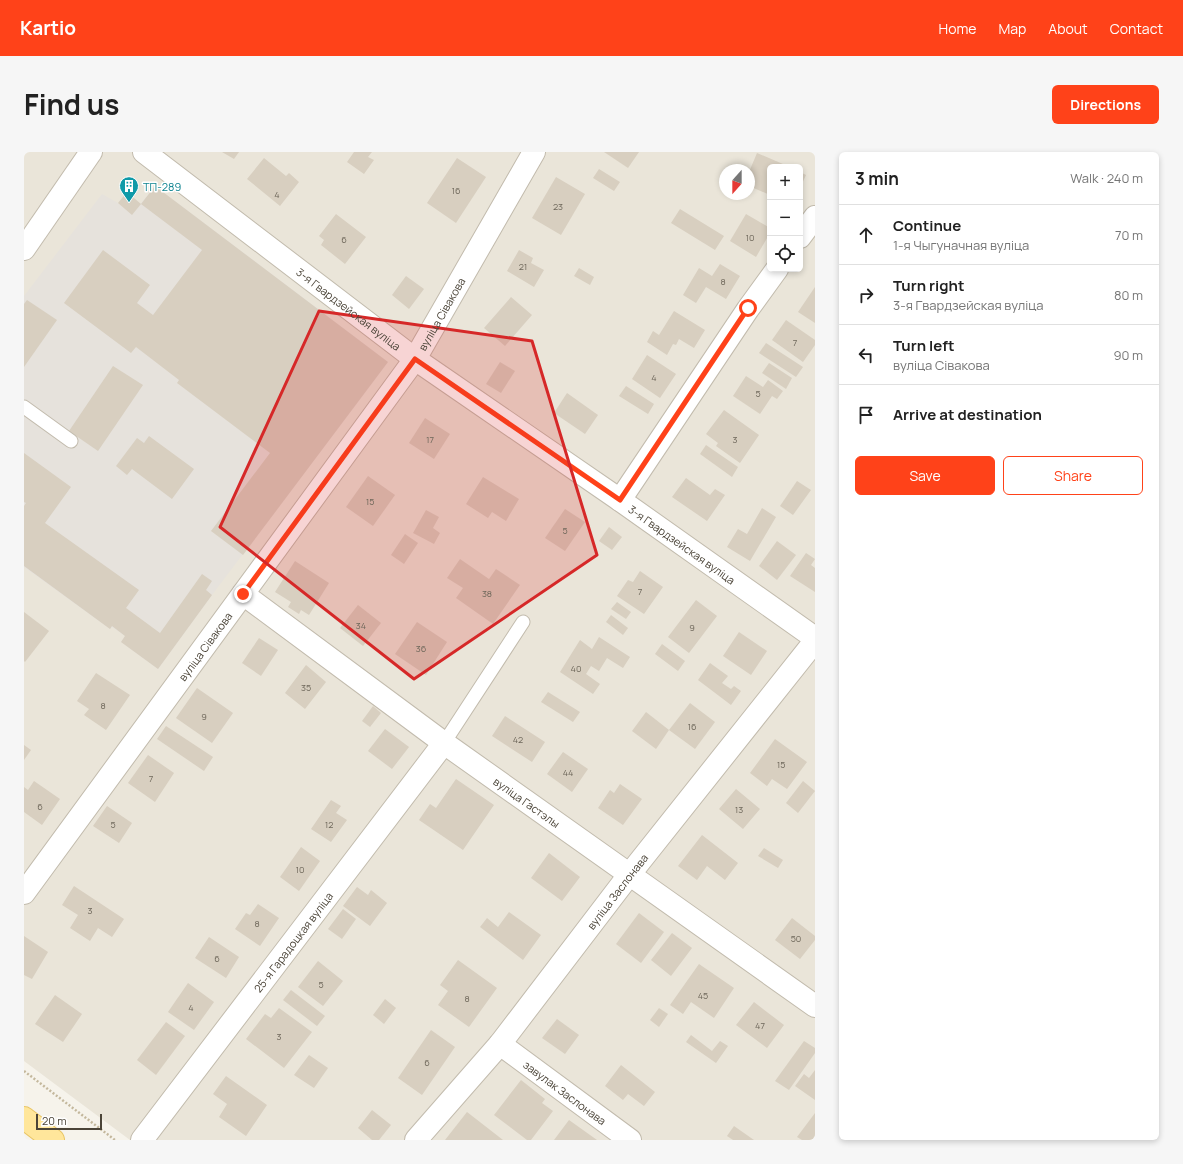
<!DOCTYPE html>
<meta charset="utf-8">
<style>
body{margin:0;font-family:Manrope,sans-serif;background:#f6f6f6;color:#222}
.controls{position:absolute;right:12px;top:12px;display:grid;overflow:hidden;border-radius:6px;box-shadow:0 2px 6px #0003}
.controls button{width:36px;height:36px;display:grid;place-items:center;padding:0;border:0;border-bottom:1px solid #e0e0e0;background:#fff;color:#222;font:20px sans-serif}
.compass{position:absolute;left:695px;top:12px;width:36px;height:36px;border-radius:50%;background:#fff;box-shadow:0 2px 6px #0003;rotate:201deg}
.scale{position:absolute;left:12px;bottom:10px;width:66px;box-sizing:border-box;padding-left:4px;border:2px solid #4b4438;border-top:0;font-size:11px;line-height:14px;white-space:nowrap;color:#4b4438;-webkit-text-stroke:3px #fff;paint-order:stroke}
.stop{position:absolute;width:12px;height:12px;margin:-9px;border:3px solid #ff4219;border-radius:50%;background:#fff}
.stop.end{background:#ff4219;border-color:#fff;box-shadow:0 1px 4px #0008}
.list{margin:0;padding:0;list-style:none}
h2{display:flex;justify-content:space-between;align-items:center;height:52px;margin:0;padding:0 16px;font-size:17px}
h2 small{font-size:13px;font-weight:400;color:#767676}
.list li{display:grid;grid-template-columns:26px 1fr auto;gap:12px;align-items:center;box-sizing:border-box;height:60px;padding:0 16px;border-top:1px solid #e0e0e0}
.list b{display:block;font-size:15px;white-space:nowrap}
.list p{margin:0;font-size:13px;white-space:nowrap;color:#767676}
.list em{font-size:13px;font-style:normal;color:#767676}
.actions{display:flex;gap:8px;padding:12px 16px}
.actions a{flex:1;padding:9px 0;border:1px solid #ff4219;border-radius:6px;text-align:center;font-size:14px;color:#ff4219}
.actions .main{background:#ff4219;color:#fff}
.icon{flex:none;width:22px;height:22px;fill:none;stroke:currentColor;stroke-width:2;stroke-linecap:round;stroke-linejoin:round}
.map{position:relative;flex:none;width:791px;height:988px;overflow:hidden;border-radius:6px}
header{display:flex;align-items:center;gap:24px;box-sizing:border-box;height:56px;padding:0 20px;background:#ff4219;color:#fff}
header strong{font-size:19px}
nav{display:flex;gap:22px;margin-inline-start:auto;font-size:14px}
.intro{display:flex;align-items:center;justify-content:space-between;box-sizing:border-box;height:96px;padding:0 24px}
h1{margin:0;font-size:28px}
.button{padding:10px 18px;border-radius:6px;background:#ff4219;color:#fff;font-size:14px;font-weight:700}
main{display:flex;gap:24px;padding:0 24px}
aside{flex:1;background:#fff;border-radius:6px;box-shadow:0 2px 6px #0003}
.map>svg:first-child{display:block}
.residential{fill:#eae5d9;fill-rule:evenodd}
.industrial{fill:#e6e2dc}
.building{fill:#d8cfc0}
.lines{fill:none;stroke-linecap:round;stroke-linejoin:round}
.service-casing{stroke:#c2bbad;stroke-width:15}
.minor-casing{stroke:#c2bbad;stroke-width:24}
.primary-casing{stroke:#e8c566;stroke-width:24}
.path{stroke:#c4b89d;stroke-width:2.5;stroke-dasharray:2 2;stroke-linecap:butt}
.service{stroke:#fff;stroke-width:13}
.minor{stroke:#fff;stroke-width:22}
.primary{stroke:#ffe69b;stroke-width:22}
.route{stroke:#ff4219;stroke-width:5}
.marked{fill:#d62828;fill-opacity:0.2;stroke:#d62828;stroke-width:3;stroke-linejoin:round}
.labels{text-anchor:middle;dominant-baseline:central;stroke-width:3;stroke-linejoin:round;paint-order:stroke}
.number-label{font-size:9px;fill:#6e675a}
.culture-label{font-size:11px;fill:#0d838f;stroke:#fff;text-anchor:start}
.street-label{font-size:11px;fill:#4b4438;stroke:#fff}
</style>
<header>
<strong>Kartio</strong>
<nav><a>Home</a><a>Map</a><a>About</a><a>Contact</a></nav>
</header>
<div class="intro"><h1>Find us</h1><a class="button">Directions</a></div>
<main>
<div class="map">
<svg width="791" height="988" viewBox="0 0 791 988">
<rect width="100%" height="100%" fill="#f6f3eb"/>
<!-- residential -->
<path class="residential" d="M0,0H791V988H106L0,909ZM746,15H776V117H746ZM701,18H725V42H701Z"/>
<!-- industrial -->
<polygon class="industrial" points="131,34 364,210 188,443 134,517 97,490 101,484 88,475 86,477 0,415 0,144 78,42 94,51 108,62"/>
<!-- building -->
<g class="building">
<polygon points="198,0 215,0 210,7"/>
<polygon points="330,0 348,0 344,5 350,8 340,22 323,10"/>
<polygon points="580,0 615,0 604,16"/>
<polygon points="733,1 766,15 746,15 746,43 725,34 725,20"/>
<polygon points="240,6 262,24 265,21 275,30 256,54 223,27"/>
<polygon points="433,6 462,25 432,71 403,51"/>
<polygon points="575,17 596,30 590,39 569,26"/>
<polygon points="776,20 782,23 776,36"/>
<polygon points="532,25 561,42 537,83 508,66"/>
<polygon points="131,34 364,210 219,403 187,379 246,301 153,231 155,228 112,195 107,201 40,151 79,98 126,133 113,151 129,163 178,98 117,52"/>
<polygon points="103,40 117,52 108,63 94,51"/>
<polygon points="656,57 700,84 691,98 647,71"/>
<polygon points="312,62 342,85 321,112 297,93 300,88 295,84"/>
<polygon points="722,62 746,76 746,81 732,105 706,89"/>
<polygon points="495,98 509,106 507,111 520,118 510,135 483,119"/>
<polygon points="696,112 716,124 702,147 682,135 672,151 659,143 675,116 688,124"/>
<polygon points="555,116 570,125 566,133 550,124"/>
<polygon points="382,124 400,137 385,157 368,143"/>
<polygon points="791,135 791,171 774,160"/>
<polygon points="487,145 508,163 481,194 460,176"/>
<polygon points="3,148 33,168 0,215 0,152"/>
<polygon points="650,159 681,178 670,196 655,187 652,193 649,192 643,203 623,190 629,179 635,183"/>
<polygon points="762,168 791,188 791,193 779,210 748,188"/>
<polygon points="742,191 779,215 772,225 735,201"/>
<polygon points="623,203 652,222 636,246 608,227"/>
<polygon points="476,210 491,219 477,241 462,232"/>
<polygon points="745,211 768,226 762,237 738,221"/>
<polygon points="89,214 119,233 74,299 45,279"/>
<polygon points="722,224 739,235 744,228 759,239 753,247 748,244 736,262 709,244"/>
<polygon points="602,234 630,252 624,262 595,244"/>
<polygon points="543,241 574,263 561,282 530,261"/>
<polygon points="700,258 735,283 716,311 692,294 694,291 682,282"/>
<polygon points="401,266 426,282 410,307 385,291"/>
<polygon points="125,284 170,317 148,347 108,317 103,323 92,314 113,286 120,291"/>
<polygon points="682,293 714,315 708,325 676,302"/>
<polygon points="0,301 47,335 21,371 115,438 102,456 136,481 178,422 188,429 182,438 188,443 134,517 97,490 101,484 88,474 86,477 0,414 0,354 2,351 0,350"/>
<polygon points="344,324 371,343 349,374 322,355"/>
<polygon points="459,325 495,347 482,369 468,360 464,366 442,352"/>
<polygon points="662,326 686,343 691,337 701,343 683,369 648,345"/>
<polygon points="773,329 787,338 769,363 756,354"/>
<polygon points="738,356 752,365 726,409 703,395 714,377 723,382"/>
<polygon points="541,357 561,370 541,399 521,386"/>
<polygon points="402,358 415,365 409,376 416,381 410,392 389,381"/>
<polygon points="585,375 598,385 588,398 575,389"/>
<polygon points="381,382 394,391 380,412 367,403"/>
<polygon points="753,389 772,403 753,428 735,414"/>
<polygon points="782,401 791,407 787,413 791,416 791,440 766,424"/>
<polygon points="436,407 465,427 472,417 496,433 469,472 432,446 439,436 423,426"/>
<polygon points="271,409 305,431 285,463 277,458 275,462 264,455 267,450 251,440"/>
<polygon points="616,419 639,435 620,462 593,444 604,428 609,430"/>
<polygon points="672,448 693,464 665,501 644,485"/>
<polygon points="593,450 607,460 602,467 587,457"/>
<polygon points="334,453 357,471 339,494 316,476"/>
<polygon points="0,460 25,479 1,510 0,509"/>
<polygon points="587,463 604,476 599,483 582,470"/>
<polygon points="393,470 423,490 402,523 371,502"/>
<polygon points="715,480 743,499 727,523 699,504"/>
<polygon points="575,485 606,505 599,516 583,506 575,519 567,514 562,522 576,532 569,542 536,520 556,488 568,497"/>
<polygon points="235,486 254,498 237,524 218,511"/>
<polygon points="638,492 661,509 654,519 631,502"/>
<polygon points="686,511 704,524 698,531 707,537 710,534 717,539 707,553 674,528"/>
<polygon points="282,513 302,530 281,557 261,541"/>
<polygon points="72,521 106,543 82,578 60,563 65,557 53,549"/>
<polygon points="173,536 209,561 188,591 152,566"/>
<polygon points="524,540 556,560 549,570 517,550"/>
<polygon points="666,551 691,570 671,597 645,578"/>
<polygon points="349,554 357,561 346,575 338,569"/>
<polygon points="622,560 645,578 632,597 608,579"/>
<polygon points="481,564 521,590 508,610 468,584"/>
<polygon points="142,574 189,605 180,619 133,587"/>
<polygon points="361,577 385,595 368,617 344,599"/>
<polygon points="751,587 783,610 763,637 748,627 743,634 726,621"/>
<polygon points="0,593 7,598 0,608"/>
<polygon points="539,600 564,617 548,640 523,622"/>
<polygon points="124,603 150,621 131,650 104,631"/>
<polygon points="432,627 470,653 439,698 395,668 406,652 412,656"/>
<polygon points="10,629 36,647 18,673 0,660 0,635 4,638"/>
<polygon points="779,629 791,639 774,661 762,651"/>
<polygon points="596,632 618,647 599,673 574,656 586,638 590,641"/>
<polygon points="712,637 736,657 719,677 695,657"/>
<polygon points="307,648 317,654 312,661 323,668 307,690 287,677"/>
<polygon points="83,654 108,671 95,691 69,674"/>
<polygon points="678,683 714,711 701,728 683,714 673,728 654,714"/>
<polygon points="277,695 296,709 275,739 256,725"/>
<polygon points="740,696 759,708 754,716 734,704"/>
<polygon points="525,701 556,725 538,749 507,726"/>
<polygon points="50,734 100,767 88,785 74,776 66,789 46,776 54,763 38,753"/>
<polygon points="333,735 344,743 347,738 363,751 346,774 319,754"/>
<polygon points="234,752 255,766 236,794 211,777 222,761 226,763"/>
<polygon points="319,757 332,767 318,787 304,777"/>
<polygon points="485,760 517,783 499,808 456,775 463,766 474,775"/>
<polygon points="615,761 640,780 617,811 592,792"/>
<polygon points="768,766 791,784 791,788 776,807 751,788"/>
<polygon points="648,781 668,796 647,824 627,808"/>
<polygon points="0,784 24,800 8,827 0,823"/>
<polygon points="185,785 215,805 202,826 171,806"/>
<polygon points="434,808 473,836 445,875 414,853 424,839 416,833"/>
<polygon points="294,809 319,829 299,854 274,835"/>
<polygon points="675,812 710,836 690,866 667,850 659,862 646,853"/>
<polygon points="164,831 190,850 170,878 144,860"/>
<polygon points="267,838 301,864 293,874 259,848"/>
<polygon points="31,843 58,862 39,890 11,872"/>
<polygon points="361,847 372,856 360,872 349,863"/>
<polygon points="730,850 760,873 743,896 712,873"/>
<polygon points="255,856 288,880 260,916 222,887 241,862 247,866"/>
<polygon points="635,856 644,862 635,875 626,868"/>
<polygon points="533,867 555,883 541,902 518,886"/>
<polygon points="142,870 161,884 132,923 113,908"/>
<polygon points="407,878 431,895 398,943 374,926"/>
<polygon points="667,883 688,899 696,889 704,894 692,911 662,890"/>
<polygon points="780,889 791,896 791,901 765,938 751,929"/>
<polygon points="285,903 304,916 290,936 270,923"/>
<polygon points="597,913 631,940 620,954 604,942 599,948 581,934"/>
<polygon points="791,918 791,948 771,934 780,922 785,926"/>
<polygon points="202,924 243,953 222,984 195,965 203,952 189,942"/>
<polygon points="497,928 521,947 518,951 529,959 507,988 503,988 470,963"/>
<polygon points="348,958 367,973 355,988 348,988 334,976"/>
<polygon points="443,960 479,988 421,988"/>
<polygon points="791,961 791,988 778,988 773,985"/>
<polygon points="545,968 573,988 530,988"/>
<polygon points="710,974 730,988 709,988 703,984"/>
</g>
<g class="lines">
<!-- service casing -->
<g class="service-casing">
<g id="service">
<polyline points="0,255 47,289"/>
<polyline points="420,591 499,470"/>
</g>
</g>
<!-- minor casing -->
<g class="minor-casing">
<g id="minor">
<path id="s1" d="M120,0L391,207L596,348L791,486"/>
<polyline points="776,85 791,65"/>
<polyline points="0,97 67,0"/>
<polyline points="596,348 724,157 753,117"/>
<path id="s2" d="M219,442L420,591L791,854"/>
<path id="s3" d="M0,741L391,207L510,0"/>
<path id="s4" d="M476,892L606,988"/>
<path id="s5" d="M118,988L420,591"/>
<path id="s6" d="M392,988L476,892L605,723L791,489"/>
</g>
</g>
<!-- primary casing -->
<g class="primary-casing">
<polyline id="primary" points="0,966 29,988"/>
</g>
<!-- path -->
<polyline class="path" points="0,919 91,988"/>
<!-- service -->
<use href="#service" class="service"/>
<!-- minor -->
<use href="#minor" class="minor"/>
<!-- primary -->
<use href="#primary" class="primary"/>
</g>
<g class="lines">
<!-- route -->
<polyline class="route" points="219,442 391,207 596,348 724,156"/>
</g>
<!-- marked area -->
<path class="marked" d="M295,159L508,189L573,403L390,527L196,375Z"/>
<!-- icons -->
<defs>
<g id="building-pin" transform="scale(1)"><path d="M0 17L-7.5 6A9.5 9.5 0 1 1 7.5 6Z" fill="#0f9aa8" stroke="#fff"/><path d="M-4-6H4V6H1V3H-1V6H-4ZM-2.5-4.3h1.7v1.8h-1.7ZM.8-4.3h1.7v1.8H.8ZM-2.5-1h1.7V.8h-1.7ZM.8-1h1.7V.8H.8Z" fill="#fff"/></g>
</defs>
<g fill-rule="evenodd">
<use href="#building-pin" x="105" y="34"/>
</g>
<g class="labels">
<!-- number labels -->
<g class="number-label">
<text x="432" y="38">16</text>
<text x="253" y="42">4</text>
<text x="534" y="54">23</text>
<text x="726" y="85">10</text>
<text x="320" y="87">6</text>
<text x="499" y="114">21</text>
<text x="699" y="129">8</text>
<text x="771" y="190">7</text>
<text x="630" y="225">4</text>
<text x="734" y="241">5</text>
<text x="406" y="287">17</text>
<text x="711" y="287">3</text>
<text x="346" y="349">15</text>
<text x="541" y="378">5</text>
<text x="616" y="439">7</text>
<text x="463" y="441">38</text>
<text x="337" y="473">34</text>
<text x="668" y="475">9</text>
<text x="397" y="496">36</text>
<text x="552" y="516">40</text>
<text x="282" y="535">35</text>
<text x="79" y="553">8</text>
<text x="180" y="564">9</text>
<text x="668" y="574">16</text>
<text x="494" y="587">42</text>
<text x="757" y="612">15</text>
<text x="544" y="620">44</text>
<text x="127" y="626">7</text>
<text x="16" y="654">6</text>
<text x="715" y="657">13</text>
<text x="89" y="672">5</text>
<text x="305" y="672">12</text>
<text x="276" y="717">10</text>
<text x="66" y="758">3</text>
<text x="233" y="771">8</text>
<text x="772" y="786">50</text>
<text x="193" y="806">6</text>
<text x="297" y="832">5</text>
<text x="679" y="843">45</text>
<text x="443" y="846">8</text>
<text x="167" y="855">4</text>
<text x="736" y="873">47</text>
<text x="255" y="884">3</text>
<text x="403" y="910">6</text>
</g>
<!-- culture labels -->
<g class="culture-label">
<text x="119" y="34">ТП-289</text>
</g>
<!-- street labels -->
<g class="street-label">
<text stroke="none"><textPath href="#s1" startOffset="258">3-я Гвардзейская вуліца</textPath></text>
<text stroke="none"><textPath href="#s3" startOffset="714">вуліца Сівакова</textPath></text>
<text stroke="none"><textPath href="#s1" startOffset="666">3-я Гвардзейская вуліца</textPath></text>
<text stroke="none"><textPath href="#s3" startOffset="306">вуліца Сівакова</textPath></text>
<text stroke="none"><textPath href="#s2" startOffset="352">вуліца Гастэлы</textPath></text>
<text stroke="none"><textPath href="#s6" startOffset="320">вуліца Заслонава</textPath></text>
<text stroke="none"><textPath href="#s5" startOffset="249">25-я Гарадоцкая вуліца</textPath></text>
<text stroke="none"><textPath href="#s4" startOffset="81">завулак Заслонава</textPath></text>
</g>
</g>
</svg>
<div class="controls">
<button>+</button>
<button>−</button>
<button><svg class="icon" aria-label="locate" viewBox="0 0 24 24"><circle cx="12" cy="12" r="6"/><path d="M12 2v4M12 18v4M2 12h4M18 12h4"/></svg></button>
</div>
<svg class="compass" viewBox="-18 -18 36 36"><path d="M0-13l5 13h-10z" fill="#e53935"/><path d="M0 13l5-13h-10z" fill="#767676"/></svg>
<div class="scale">20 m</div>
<div class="stop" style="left:724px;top:156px"></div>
<div class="stop end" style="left:219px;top:442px"></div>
</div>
<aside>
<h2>3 min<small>Walk · 240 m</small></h2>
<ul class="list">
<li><svg class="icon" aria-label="ahead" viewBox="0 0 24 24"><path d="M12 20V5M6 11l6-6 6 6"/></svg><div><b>Continue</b><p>1-я Чыгуначная вуліца</p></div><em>70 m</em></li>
<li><svg class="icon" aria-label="right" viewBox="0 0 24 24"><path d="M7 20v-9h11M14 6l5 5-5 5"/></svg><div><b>Turn right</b><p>3-я Гвардзейская вуліца</p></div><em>80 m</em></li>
<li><svg class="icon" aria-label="left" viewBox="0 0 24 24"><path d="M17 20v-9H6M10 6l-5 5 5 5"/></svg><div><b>Turn left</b><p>вуліца Сівакова</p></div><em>90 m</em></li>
<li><svg class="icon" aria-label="arrive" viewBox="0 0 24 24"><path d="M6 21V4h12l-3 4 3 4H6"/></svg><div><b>Arrive at destination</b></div></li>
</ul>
<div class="actions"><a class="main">Save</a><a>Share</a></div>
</aside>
</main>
